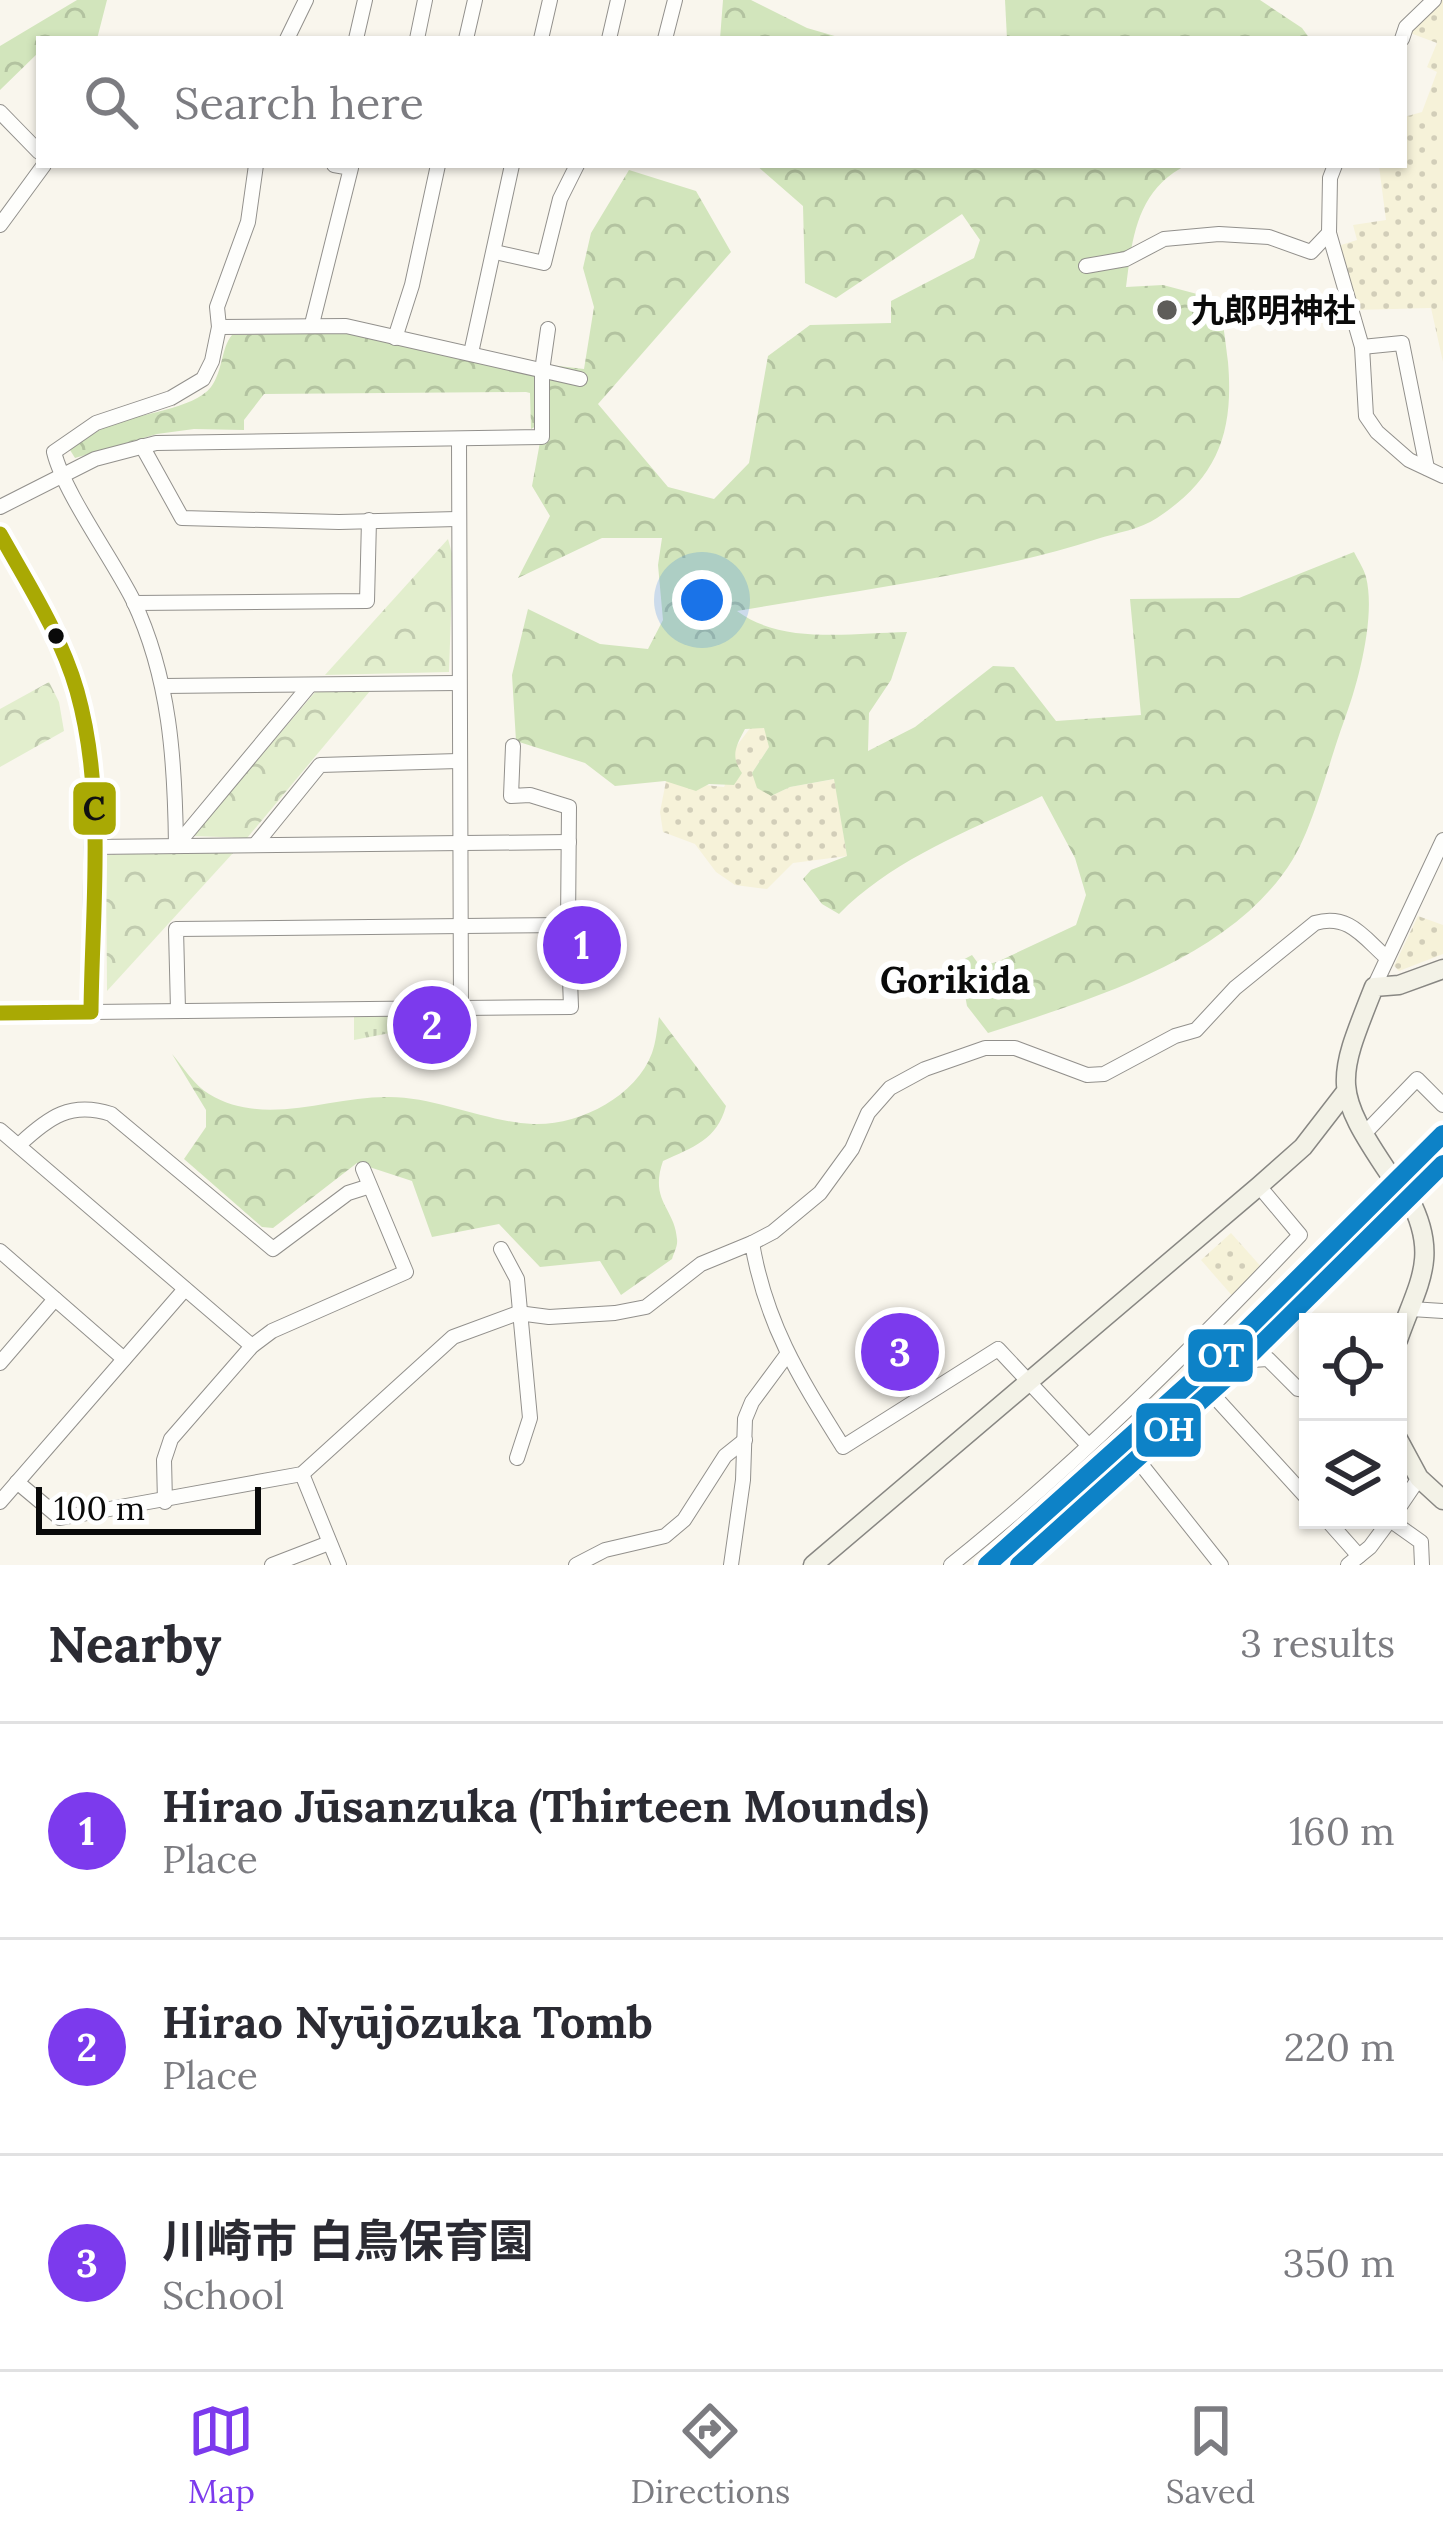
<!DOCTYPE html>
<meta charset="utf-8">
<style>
body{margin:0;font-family:Lora,"Noto Sans JP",serif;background:#f2f2f3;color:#2b2b33}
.controls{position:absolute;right:36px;bottom:36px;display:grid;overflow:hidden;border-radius:0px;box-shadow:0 3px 9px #0004}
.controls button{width:108px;height:108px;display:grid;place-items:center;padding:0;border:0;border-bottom:3px solid #e1e1e2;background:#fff;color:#2b2b33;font:60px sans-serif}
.scale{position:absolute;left:36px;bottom:30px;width:225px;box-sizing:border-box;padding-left:12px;border:6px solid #0a0a0a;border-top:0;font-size:33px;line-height:42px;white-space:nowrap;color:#0a0a0a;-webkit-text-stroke:9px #fff;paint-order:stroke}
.you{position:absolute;left:702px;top:600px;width:42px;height:42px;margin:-30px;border:9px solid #fff;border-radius:50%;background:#1a73e8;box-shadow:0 0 0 18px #1a73e833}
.badge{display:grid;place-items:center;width:78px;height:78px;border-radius:50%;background:#7c3aed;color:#fff;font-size:39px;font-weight:700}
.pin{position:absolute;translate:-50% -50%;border:6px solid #fff;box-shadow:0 3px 12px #0006}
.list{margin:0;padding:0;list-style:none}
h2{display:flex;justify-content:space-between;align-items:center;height:156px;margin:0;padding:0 48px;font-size:51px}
h2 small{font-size:39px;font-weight:400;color:#7c7c81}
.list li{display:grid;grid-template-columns:78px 1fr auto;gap:36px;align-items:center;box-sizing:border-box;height:216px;padding:0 48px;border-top:3px solid #e1e1e2}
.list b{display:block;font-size:45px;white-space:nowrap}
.list p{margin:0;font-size:39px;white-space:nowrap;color:#7c7c81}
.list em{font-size:39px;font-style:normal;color:#7c7c81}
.icon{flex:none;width:66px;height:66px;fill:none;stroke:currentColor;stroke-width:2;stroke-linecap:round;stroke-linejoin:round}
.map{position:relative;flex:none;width:1443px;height:1565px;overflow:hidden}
.search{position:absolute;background:#fff;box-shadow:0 3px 9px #0004;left:36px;right:36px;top:36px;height:132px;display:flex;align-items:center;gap:30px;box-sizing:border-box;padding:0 42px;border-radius:0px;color:#7c7c81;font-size:45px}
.sheet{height:804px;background:#fff}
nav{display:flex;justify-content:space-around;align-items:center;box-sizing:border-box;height:168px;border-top:3px solid #e1e1e2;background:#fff;font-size:33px;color:#7c7c81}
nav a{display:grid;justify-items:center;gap:6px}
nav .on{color:#7c3aed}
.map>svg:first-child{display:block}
.farmland{fill:url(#farmland-dots)}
.grass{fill:url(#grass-tufts)}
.forest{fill:url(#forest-crowns)}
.park{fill:url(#park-crowns)}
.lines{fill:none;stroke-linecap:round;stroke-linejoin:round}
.street-casing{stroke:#92908c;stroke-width:16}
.secondary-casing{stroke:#888783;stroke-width:21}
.street{stroke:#fefefc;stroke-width:14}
.secondary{stroke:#f3f2e7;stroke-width:18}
.bus-1-casing{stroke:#fff;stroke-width:24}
.bus-1{stroke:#a9a904;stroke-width:15}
.rail-1-casing{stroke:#fff;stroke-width:27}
.rail-2-casing{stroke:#fff;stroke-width:27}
.rail-1{stroke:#0d82c7;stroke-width:18}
.rail-2{stroke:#0d82c7;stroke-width:18}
.poi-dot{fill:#5e5d59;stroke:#fff;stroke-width:4.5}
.bus-dot{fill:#0a0a0a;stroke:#fff;stroke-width:4.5}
.labels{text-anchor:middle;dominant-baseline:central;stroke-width:12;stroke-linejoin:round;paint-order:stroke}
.poi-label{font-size:33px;font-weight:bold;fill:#0a0a0a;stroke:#fff;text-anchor:start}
.neighbourhood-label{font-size:36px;font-weight:bold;fill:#0a0a0a;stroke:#fff}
.line-badge{stroke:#fff;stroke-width:4.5}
.badge-label{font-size:33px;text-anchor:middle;font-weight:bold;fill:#fff}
.pale-badge-label{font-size:33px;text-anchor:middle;font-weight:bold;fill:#111}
</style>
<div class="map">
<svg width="1443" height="1565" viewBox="0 0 1443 1565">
<defs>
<pattern id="farmland-dots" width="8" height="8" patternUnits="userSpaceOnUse" patternTransform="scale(3)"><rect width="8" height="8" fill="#f6f2d9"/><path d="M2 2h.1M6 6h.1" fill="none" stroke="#d2ceb9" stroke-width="1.8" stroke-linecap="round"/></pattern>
<pattern id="grass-tufts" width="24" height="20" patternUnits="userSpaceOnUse" patternTransform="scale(3)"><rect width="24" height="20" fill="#e2eecd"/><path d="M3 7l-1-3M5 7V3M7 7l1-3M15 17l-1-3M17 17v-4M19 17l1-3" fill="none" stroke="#c1cbaf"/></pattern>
<pattern id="forest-crowns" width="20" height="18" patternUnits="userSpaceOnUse" patternTransform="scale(3)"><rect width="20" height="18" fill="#d2e5bc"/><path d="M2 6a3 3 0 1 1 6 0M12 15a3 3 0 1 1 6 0" fill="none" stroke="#b3c3a0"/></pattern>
<pattern id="park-crowns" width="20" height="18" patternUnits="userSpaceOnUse" patternTransform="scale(3)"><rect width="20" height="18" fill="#e2eecd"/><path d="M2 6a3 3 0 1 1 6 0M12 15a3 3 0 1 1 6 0" fill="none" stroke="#c1cbaf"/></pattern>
</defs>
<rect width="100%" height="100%" fill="#f9f6ed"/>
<!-- farmland -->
<g class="farmland">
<polygon points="1440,0 1443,0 1443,362 1431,308 1355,310 1338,246 1357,240 1353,225 1386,220 1379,166 1404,165 1404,117 1422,112 1437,72 1427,67 1437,43 1410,33"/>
<polygon points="751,727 764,728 769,737 769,747 752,773 771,796 790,787 835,779 847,856 793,863 767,889 735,885 716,872 695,844 663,832 660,812 666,781 724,787 734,763 735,748"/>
<polygon points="1418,916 1443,925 1443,954 1399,971 1394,966"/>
<polygon points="1231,1233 1264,1270 1235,1299 1201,1260"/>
</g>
<!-- grass -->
<polygon class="grass" points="354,1014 444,1016 444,1035 390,1033 354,1040"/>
<!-- forest -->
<g class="forest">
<polygon points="77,0 107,0 97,39 39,39 39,52 0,90 0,46"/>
<polygon points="723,0 751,0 807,28 845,39 720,39"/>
<polygon points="1005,0 1260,0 1302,28 1310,39 1007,39"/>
<path d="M756,165H1187C1137,189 1132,238 1126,287L1163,285L1216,299C1224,320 1225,340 1228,362C1234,432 1218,478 1157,518C1141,529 1116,533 1097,539C981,576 857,590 737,611C782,645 853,633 907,632L891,680L869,713L868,751L915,727L993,666L1014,667L1056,721L1141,715L1130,599L1239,598L1354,552C1358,560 1364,569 1366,577C1376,617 1358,684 1344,721C1330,759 1313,827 1293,859C1233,958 1092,999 988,1033L967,1006L959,962L972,955L980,966L997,962L1076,925L1086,895L1075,858L1042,796C972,830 894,858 839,914L822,904L803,879L811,870L847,856L834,779L790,787L771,796L757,788L752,773L769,747L764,728L745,729C736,746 730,756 742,773L734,785L709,784L696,791L665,781L615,786L585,763L516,741L512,675L528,609L600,644L648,649L663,620L658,565L662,538H602L518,578L550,516L532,486L540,442L543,371L550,365L584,369L594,307L583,268L591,233L629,170L696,191L731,252L598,404L668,487L714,499L749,463L768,356L810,325L891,323V301L974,258L980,240L962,214L836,298L805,283L803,206Z"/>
<path d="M348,332L536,376L538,425L531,429L530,393L526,392L264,394L244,420V430L194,429L157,434L75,458L70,450C83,441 96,431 111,424C138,414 194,409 211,387C223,371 221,348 232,335Z"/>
<path d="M659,1017L726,1106C717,1140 693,1147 663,1161C649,1201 675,1208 677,1239C678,1246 674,1252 672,1259L621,1295L600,1261L540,1267L499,1224L432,1237L412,1181L357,1163L273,1228L262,1227L184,1159L206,1127V1110L172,1054C183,1067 195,1086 209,1094C265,1128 330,1096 389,1097C437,1097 486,1122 533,1124C578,1126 636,1097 652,1053C656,1042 657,1029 659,1017Z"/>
</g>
<!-- park -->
<g class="park">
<polygon points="448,539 453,557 449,672 325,675"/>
<polygon points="49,682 59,702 64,731 0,767 0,709"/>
<polygon points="316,691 370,691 247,838 193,836"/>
<polygon points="171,852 233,853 107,991 106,855"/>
</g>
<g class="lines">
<!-- street casing -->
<g class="street-casing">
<g id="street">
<polyline points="287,39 306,0"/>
<polyline points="356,39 365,0"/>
<polyline points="417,39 425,0"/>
<polyline points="466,39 475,0"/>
<polyline points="541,39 550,0"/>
<polyline points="609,39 618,0"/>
<polyline points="665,39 675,0"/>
<polyline points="1402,39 1406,27 1434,0"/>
<polyline points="0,112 39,152"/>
<polyline points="1335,165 1330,178 1329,233 1362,347 1366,416 1377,432 1409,460 1443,476"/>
<polyline points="0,225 44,165"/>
<polyline points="495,252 544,263 560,199 577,165"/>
<polyline points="1086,266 1126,259 1164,239 1219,234 1269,237 1311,252 1329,233"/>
<polyline points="312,324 351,168 334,165"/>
<polyline points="219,327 346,326 580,379"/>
<polyline points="395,338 412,285 438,165"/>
<polyline points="1362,347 1402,343 1427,468"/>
<polyline points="471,353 512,165"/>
<polyline points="142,446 182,518 339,522 457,519"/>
<polyline points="0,507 95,459 156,443 542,437 542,371 548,329"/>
<polyline points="134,603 367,601 369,520"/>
<polyline points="164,686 458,683"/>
<polyline points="513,746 511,796 530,795 569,807 568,925"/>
<polyline points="255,845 320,765 458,761"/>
<path d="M176,846C175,761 170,678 133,600C112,558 64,493 54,452L96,423L171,398L203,379L212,361L219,327L217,307L248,222L256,165"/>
<polyline points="176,846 310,685"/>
<polyline points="91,847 569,842"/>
<polyline points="1374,987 1443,840"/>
<polyline points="178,1010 176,929 568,925 571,1007 461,1008"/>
<polyline points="91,1012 461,1008 459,439"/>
<polyline points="0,1130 252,1346"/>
<polyline points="1363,1135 1417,1079 1443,1105"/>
<path d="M20,1144C49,1117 71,1101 111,1114L273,1249L348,1193L367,1187"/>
<path d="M752,1243L773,1232L820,1193L852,1149L868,1113L890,1088L925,1069L985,1048H1015L1087,1075L1104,1074L1175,1036L1196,1030L1235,988L1315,923C1349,913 1364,938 1387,958"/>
<polyline points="501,1249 517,1279 530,1418 517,1458"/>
<polyline points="0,1251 124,1359"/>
<polyline points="1411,1309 1443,1311"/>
<polyline points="0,1363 55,1299"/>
<polyline points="1214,1396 1308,1499"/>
<polyline points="1140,1463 1221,1565"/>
<polyline points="302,1474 339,1565"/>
<path d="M17,1482L60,1518L302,1474L453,1337L518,1313L549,1317L615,1313L646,1307L701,1264L752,1243C766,1325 800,1378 843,1447L998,1349L1088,1445"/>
<polyline points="0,1502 185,1289"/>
<polyline points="165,1502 164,1460 171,1439 252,1346 272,1331 406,1272 363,1169"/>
<polyline points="1398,1509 1419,1478"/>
<polyline points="1327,1520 1359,1556"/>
<polyline points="1390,1520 1421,1542 1422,1565"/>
<polyline points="272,1565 329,1543"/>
<polyline points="576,1565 605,1550 665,1536 684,1520 725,1456 745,1440"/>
<polyline points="731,1565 743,1480 745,1419 752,1402 786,1356"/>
<path d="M951,1565C1076,1465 1190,1351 1300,1235L1259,1186"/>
<polyline points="1025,1565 1252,1360 1268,1359 1298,1389 1308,1391"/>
<polyline points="1348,1565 1370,1547 1390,1520"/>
</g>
</g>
<!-- secondary casing -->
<g class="secondary-casing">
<g id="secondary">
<path d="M0,534C28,585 61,636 77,691C103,781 91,917 91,1012L0,1013"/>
<path d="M1390,1175C1332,1089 1336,1082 1374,987L1399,985L1443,969"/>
<path d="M1398,1340C1418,1283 1440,1257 1409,1198"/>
<polyline points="1398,1439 1419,1478 1443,1500"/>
<polyline points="813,1565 1259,1186 1303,1147 1344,1094"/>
</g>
</g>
<!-- street -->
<use href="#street" class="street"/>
<!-- secondary -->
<use href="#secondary" class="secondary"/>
<!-- bus-1 casing -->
<g class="bus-1-casing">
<path id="bus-1" d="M0,534C28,584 61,635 77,691C106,794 92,907 91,1012L0,1013"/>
</g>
<!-- bus-1 -->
<use href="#bus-1" class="bus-1"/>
<!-- rail-1 casing -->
<g class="rail-1-casing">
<polyline id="rail-1" points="987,1565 1221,1355 1443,1134"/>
</g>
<!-- rail-2 casing -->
<g class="rail-2-casing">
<polyline id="rail-2" points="1019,1565 1235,1370 1443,1164"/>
</g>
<!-- rail-1 -->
<use href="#rail-1" class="rail-1"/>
<!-- rail-2 -->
<use href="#rail-2" class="rail-2"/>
</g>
<!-- markers -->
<circle class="poi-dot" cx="1167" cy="310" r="12"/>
<circle class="bus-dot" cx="56" cy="636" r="10"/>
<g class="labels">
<!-- poi labels -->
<g class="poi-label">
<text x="1191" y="310">九郎明神社</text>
</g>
<!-- neighbourhood labels -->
<g class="neighbourhood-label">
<text x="955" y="980">Gorikida</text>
</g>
</g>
<g class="line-badge">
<rect x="71" y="780" width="47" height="57" rx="12" fill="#a9a904"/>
<rect x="1186" y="1327" width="69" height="57" rx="12" fill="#0d82c7"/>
<rect x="1134" y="1401" width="69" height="58" rx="12" fill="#0d82c7"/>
</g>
<g class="badge-label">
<text x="1221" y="1367">OT</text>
<text x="1169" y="1441">OH</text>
</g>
<g class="pale-badge-label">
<text x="94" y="820">C</text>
</g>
</svg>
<div class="controls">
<button><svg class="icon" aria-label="locate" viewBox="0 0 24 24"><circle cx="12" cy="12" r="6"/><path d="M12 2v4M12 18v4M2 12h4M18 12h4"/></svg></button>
<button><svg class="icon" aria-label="layers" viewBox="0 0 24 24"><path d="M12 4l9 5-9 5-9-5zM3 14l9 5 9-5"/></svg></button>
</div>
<div class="scale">100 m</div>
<div class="you"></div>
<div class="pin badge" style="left:582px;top:945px">1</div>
<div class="pin badge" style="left:432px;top:1025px">2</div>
<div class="pin badge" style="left:900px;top:1352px">3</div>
<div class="search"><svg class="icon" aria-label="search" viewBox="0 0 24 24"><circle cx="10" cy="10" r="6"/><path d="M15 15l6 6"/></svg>Search here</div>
</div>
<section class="sheet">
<h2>Nearby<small>3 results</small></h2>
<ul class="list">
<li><span class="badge">1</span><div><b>Hirao Jūsanzuka (Thirteen Mounds)</b><p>Place</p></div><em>160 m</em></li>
<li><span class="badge">2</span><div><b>Hirao Nyūjōzuka Tomb</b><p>Place</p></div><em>220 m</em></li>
<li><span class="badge">3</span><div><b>川崎市 白鳥保育園</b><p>School</p></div><em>350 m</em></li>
</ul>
</section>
<nav>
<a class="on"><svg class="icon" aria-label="map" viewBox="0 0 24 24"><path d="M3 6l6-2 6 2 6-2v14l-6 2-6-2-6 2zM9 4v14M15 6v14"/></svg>Map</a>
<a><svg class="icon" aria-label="directions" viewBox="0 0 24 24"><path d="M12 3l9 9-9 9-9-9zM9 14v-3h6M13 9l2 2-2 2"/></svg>Directions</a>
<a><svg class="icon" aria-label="saved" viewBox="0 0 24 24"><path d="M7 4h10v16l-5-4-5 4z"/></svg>Saved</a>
</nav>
